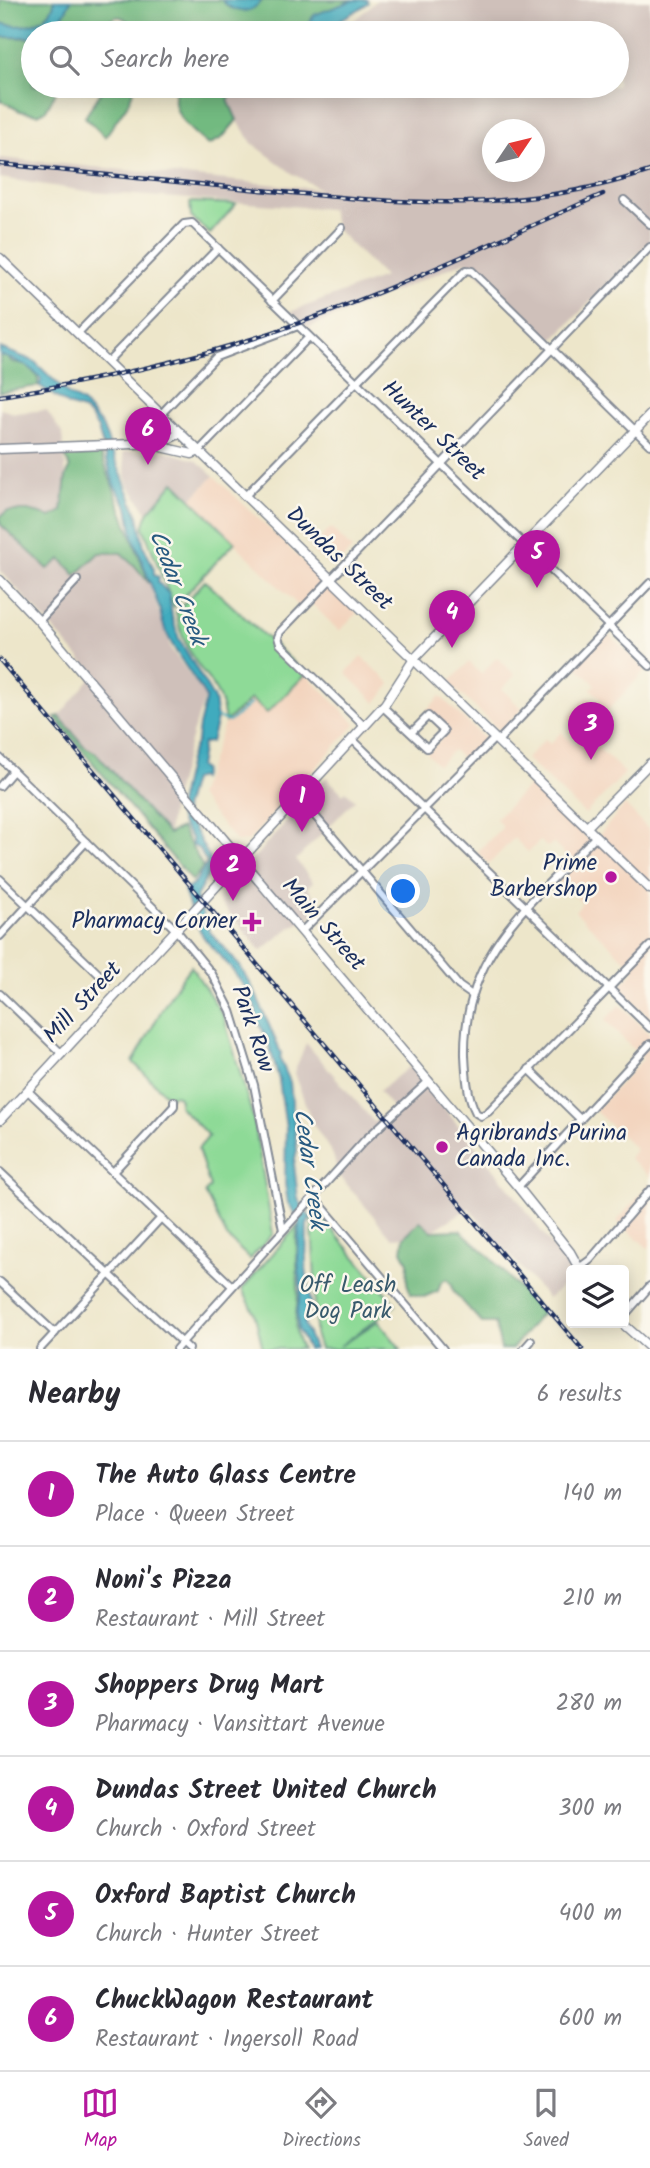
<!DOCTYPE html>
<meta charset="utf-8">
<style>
body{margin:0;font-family:Kalam,sans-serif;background:#f7f7f7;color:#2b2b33}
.controls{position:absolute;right:21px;bottom:21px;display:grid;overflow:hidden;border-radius:7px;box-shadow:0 4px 18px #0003}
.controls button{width:63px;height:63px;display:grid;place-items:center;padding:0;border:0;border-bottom:2px solid #e1e1e2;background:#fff;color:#2b2b33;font:35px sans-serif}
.compass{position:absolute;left:482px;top:119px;width:63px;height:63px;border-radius:50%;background:#fff;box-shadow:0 4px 18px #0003;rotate:55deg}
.you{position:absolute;left:404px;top:892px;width:24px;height:24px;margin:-18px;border:5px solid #fff;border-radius:50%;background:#1a73e8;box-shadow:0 0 0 10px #1a73e833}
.badge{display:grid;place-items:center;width:46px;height:46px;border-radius:50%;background:#b5179e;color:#fff;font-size:23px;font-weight:700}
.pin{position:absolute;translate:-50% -58px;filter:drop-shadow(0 2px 4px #0008)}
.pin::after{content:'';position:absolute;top:37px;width:24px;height:21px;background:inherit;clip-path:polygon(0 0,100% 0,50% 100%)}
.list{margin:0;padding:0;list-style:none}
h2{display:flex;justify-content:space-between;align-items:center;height:91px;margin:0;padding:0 28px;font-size:30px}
h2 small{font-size:23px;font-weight:400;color:#7c7c81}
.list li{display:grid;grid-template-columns:46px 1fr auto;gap:21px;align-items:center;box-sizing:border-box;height:105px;padding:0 28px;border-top:2px solid #e1e1e2}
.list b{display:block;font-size:26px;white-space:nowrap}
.list p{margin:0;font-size:23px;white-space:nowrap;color:#7c7c81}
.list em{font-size:23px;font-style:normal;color:#7c7c81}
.icon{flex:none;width:38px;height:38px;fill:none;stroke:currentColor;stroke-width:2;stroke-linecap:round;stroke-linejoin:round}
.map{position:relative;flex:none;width:650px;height:1349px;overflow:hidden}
.search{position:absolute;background:#fff;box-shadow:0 4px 18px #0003;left:21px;right:21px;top:21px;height:77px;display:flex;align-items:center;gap:18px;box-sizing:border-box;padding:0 24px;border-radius:38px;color:#7c7c81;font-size:26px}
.sheet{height:721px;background:#fff}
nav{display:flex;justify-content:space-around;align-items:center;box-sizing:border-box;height:98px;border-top:2px solid #e1e1e2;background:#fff;font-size:19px;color:#7c7c81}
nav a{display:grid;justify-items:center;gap:4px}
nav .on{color:#b5179e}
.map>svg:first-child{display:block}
.built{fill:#f3d4be}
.industrial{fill:#cfc0ba;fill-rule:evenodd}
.green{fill:#8eda97;stroke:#54847a;stroke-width:2}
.forest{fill:#72ba80;stroke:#46746f;stroke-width:2}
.water{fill:#3fabbe;stroke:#2d6d8e;stroke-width:2}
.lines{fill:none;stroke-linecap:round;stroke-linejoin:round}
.stream{stroke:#3fabbe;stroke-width:2}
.minor-casing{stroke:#848a94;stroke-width:10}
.major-casing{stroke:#848a94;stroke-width:11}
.minor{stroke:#fff;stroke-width:6}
.major{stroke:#fff;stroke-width:8}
.rail-casing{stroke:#1b2f5e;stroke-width:4.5}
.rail{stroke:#fbf7ec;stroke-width:2;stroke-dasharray:5;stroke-linecap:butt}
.poi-dot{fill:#b5179e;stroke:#fbf7ec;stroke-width:2.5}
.labels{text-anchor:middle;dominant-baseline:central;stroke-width:5;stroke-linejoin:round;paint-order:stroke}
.street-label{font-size:23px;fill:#1b2f5e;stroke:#fbf7ec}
.poi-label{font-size:23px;fill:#1b2f5e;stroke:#fbf7ec;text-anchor:end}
.park-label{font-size:23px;fill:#385a6c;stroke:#fbf7ec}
.water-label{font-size:24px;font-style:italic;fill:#285a80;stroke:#fbf7ec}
</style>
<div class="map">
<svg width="650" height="1349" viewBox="0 0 650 1349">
<rect width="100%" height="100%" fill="#fbf7ec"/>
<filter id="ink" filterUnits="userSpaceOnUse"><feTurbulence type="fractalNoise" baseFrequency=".0143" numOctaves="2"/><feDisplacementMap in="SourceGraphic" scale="14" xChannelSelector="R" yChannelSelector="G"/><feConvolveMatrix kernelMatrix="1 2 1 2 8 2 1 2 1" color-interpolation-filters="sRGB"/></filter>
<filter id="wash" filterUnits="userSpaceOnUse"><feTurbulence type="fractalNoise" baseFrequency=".00686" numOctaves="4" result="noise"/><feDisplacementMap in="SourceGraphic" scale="28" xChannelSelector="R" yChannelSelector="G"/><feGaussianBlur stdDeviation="1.57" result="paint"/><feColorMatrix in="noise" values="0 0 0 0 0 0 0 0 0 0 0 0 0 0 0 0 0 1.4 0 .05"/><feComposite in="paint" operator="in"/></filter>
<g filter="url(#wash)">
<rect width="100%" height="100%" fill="#ede6ca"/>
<!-- built -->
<g class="built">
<polygon points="214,476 357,613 339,631 312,604 305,612 190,500"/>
<polygon points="331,528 352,549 338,563 331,566 310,549"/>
<polygon points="606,635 610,635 646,670 584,735 625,773 585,814 526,759 545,739 550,744 561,732 574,745 584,735 568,718 587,697 595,704 600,698 591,689 595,684 576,666"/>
<polygon points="361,656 391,684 376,703 346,673"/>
<polygon points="497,657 515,675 502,689 522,709 504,727 498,729 449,683 469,662 481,674"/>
<polygon points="306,674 355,723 354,726 248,841 237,842 198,796 225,722 251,699 267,713"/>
<polygon points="440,696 485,739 484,746 466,763 453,750 438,765 427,753 448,732 426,711"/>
<polygon points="531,783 592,843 625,805 650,831 650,1019 620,987 635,970 575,911 582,903 552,875 568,858 553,843 547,847 540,841 528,852 514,838 489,864 477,852 503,827 496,819"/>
<polygon points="620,1005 650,1034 650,1177 629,1158 636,1149 595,1111 643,1059 605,1020"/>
<polygon points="650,1183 650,1246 648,1248 617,1221"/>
</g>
<!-- industrial -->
<g class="industrial">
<path d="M377,0H650V241L552,341L549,342L466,261L308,328L290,312L384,277L336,229L331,209L92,192L0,178V158L320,189L293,174L252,143L237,120L228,100L239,86H617V33H340ZM492,130H534V172H492Z"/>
<polygon points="0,409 15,413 46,410 62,433 66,477 63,511 57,515 51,517 29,511 7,511 0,517"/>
<polygon points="165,451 196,460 214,476 190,500 174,483 148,513 127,483 123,452"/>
<polygon points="0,524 48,569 61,559 76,574 99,553 121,553 135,566 149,583 171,649 205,697 193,731 172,805 168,834 96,753 84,746 59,716 94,674 0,570"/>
<polygon points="326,777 343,794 346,791 355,800 296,860 313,882 307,887 321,905 308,920 292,926 261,951 217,899"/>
<polygon points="306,1043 374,1122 392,1107 379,1091 410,1066 514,1194 571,1272 571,1278 548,1299 469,1208 432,1231 420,1221 404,1237 392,1238 339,1175 333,1155 312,1122 294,1073"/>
</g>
<!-- green -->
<g class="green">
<polygon points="190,202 236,204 210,234 191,217"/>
<polygon points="174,482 235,542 174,607 143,527 148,513"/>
<path d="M205,581L306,674L267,713L251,699L225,722C221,688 210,685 194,659C185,645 179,629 176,612Z"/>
<path d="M191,966L223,1015L233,1048L254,1121L273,1234L250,1259L227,1237L205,1193L210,1187L198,1149L209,1136L179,1106L180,1100L178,1096L173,1095L169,1098L133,1062C152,1030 167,995 191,966Z"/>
<polygon points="311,1209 315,1209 396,1305 340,1346 378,1321 401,1349 320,1349 315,1334 315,1280"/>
<path d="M297,1226C296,1247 297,1267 298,1288C298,1312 290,1326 302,1349H263L254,1312L242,1289Z"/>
</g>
<!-- forest -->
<g class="forest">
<path d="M0,0H55C50,25 21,30 0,23Z"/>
<path d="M71,0H222L229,8L261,2L262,0H354L315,15L303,33H139C122,11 115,12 96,33H44L60,21Z"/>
<polygon points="0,37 33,38 33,86 59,86 46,110 38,114 20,111 0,100"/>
<polygon points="105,86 135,86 129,102 105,137 85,117"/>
<path d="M173,86H239L228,100L237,120L222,138L208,145C196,135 177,120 175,103C174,95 177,93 173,86Z"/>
<polygon points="0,349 12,362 26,364 38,377 38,386 0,392"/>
<polygon points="65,455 101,455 149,583 135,566 121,553 99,553 76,575 61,559 48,569 0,524 0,517 7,511 29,511 51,517 62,511 66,477 70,468"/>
<polygon points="59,716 84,746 96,753 168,834 181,828 203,867 192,881 55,718"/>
<polygon points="420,1221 432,1231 460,1230 488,1255 542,1313 512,1349 501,1349 495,1323 482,1323 453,1291 452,1285 447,1279 441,1282 438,1291 424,1297 411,1294 407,1283 408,1262 402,1251 404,1237"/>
</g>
<!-- water -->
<g class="water">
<path d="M55,0H71C63,18 54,33 33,33V37H0V23C21,30 50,25 55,0Z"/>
<path d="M222,0H262C250,16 234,14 222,0Z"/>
<path d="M354,0H367L368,3C354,14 336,19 326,33H303L314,15Z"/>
<path d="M0,348L34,361L69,395L83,403L102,426L138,516L144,547L154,569V575L159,577L158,582L169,594L172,617L179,639L214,699L217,719L211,742L203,743L199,767L203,770L201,779L198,777L192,780L184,808L186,821L193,827L212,863L208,875L196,897L210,932L240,966L254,990L281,1053L280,1059L290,1082L297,1150L294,1164L298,1199L310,1218L307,1225L306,1268L311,1304L304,1323L314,1349H308L298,1330L297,1313L301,1289L298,1260L299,1220L288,1203L285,1184L286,1128L279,1080L267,1038L257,1020L256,1009L247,990L230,967L204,938L195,921L184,891L194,884L207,863L199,849L192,845V839L182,825L177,812L190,756L197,741L199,726L206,698C191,671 164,642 160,610L133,536L128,507L114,485L98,429L91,417L83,410L68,405L40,386L41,379C29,364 17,361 0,355Z"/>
</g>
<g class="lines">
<!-- stream -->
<polyline class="stream" points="217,717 229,722 250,704"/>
</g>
</g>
<g filter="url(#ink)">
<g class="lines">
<!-- minor casing -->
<g class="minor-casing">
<g id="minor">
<polyline points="624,200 650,224"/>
<polyline points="272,301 342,228"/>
<polyline points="78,333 184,224 192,223 650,666"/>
<polyline points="107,362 218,248"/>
<polyline points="161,414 216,357 298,326"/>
<polyline points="199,451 309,337"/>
<polyline points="245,496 466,270 472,271 650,445"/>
<polyline points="39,621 77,580"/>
<polyline points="382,706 427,748 444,731 428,716 411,733"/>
<polyline points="364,726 280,644 278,637 280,632 650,247"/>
<polyline points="352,739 650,1028"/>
<polyline points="498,741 650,583"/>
<polyline points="0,758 176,930 212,974 231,1011 254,1085 283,1230"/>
<polyline points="0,786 13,771"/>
<polyline points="299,797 459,986 472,995"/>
<path d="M596,836C531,903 463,952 465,1055C466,1075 467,1096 476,1113L481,1116L488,1112L650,946"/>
<polyline points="0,879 106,981"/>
<polyline points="303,930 495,738"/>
<polyline points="0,936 86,842"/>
<polyline points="0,994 62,1054"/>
<polyline points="529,1069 580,1119"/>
<polyline points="28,1091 232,1286"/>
<polyline points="0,1172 189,1349"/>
<polyline points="113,1172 174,1106 174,1101"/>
<polyline points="518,1187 650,1044"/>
<polyline points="314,1197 443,1349"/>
<polyline points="579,1268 590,1260 650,1190"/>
<polyline points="0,1282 55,1333"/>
<polyline points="624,1316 650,1286"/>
<polyline points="40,1349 161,1218"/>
<polyline points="176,1349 364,1141 429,1081"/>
<polyline points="524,1349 531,1341"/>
</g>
</g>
<!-- major casing -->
<g class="major-casing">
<g id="major">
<polyline points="0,258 650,889"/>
<polyline points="151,444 162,426 161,414"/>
<polyline points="157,446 192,454 199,451"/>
<polyline points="0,449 160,443 181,433"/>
<polyline points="0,580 39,621 518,1187 570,1252 580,1270"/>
<polyline points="587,827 650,763"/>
<polyline points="0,1120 385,704 414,659 650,415"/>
<polyline points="622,1323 650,1348"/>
</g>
</g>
<!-- minor -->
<use href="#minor" class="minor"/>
<!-- major -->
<use href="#major" class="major"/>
<!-- rail casing -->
<g class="rail-casing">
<g id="rail">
<path d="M0,164C87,173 173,182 260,190C398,203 514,216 650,171"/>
<path d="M0,396C101,380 203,358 299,323C403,286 502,238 603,194"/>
<polyline points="0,660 582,1349"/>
</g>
</g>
<!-- rail -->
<use href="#rail" class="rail"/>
</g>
</g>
<!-- markers -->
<g class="poi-dot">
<circle cx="611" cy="877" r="7"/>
<path d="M248.5 911.5h7v7h7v7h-7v7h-7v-7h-7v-7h7z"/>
<circle cx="442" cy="1147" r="7"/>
</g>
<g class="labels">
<!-- street labels -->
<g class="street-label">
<text transform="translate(433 431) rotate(44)">Hunter Street</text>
<text transform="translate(339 559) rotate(44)">Dundas Street</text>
<text transform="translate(323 925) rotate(49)">Main Street</text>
<text transform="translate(83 1003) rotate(-47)">Mill Street</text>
<text transform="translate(252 1029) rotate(71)">Park Row</text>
</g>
<!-- poi labels -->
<g class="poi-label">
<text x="597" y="864">Prime<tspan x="597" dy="26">Barbershop</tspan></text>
<text x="236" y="922">Pharmacy Corner</text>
<text x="456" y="1134" text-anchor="start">Agribrands Purina<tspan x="456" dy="26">Canada Inc.</tspan></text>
</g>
<!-- park labels -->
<g class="park-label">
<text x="348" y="1286">Off Leash<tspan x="348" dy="26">Dog Park</tspan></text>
</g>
<!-- water labels -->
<g class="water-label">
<text transform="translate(177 588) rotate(69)">Cedar Creek</text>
<text transform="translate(309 1169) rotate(82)">Cedar Creek</text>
</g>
</g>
</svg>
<div class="controls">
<button><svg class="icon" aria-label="layers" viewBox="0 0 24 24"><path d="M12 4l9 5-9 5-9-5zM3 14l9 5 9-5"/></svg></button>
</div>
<svg class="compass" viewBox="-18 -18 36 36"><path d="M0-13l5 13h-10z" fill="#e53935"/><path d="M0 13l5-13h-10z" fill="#7c7c81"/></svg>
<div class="you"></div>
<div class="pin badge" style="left:302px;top:832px">1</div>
<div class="pin badge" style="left:233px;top:901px">2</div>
<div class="pin badge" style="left:591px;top:760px">3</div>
<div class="pin badge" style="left:452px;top:648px">4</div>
<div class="pin badge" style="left:537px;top:588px">5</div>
<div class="pin badge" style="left:148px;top:465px">6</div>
<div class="search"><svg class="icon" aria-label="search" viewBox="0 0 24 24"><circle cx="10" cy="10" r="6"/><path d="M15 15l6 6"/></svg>Search here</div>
</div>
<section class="sheet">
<h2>Nearby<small>6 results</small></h2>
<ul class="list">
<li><span class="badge">1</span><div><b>The Auto Glass Centre</b><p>Place · Queen Street</p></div><em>140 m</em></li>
<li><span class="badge">2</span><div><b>Noni's Pizza</b><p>Restaurant · Mill Street</p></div><em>210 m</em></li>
<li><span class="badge">3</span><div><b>Shoppers Drug Mart</b><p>Pharmacy · Vansittart Avenue</p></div><em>280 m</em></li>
<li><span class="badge">4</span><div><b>Dundas Street United Church</b><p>Church · Oxford Street</p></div><em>300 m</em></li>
<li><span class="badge">5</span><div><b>Oxford Baptist Church</b><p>Church · Hunter Street</p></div><em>400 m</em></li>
<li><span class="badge">6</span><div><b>ChuckWagon Restaurant</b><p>Restaurant · Ingersoll Road</p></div><em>600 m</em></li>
</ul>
</section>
<nav>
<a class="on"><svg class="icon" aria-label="map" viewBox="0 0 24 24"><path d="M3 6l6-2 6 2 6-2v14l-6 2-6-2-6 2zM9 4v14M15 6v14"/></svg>Map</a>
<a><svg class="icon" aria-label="directions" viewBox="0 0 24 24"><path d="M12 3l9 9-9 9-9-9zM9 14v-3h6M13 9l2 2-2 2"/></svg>Directions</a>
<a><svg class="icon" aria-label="saved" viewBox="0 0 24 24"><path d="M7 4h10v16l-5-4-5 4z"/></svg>Saved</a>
</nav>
